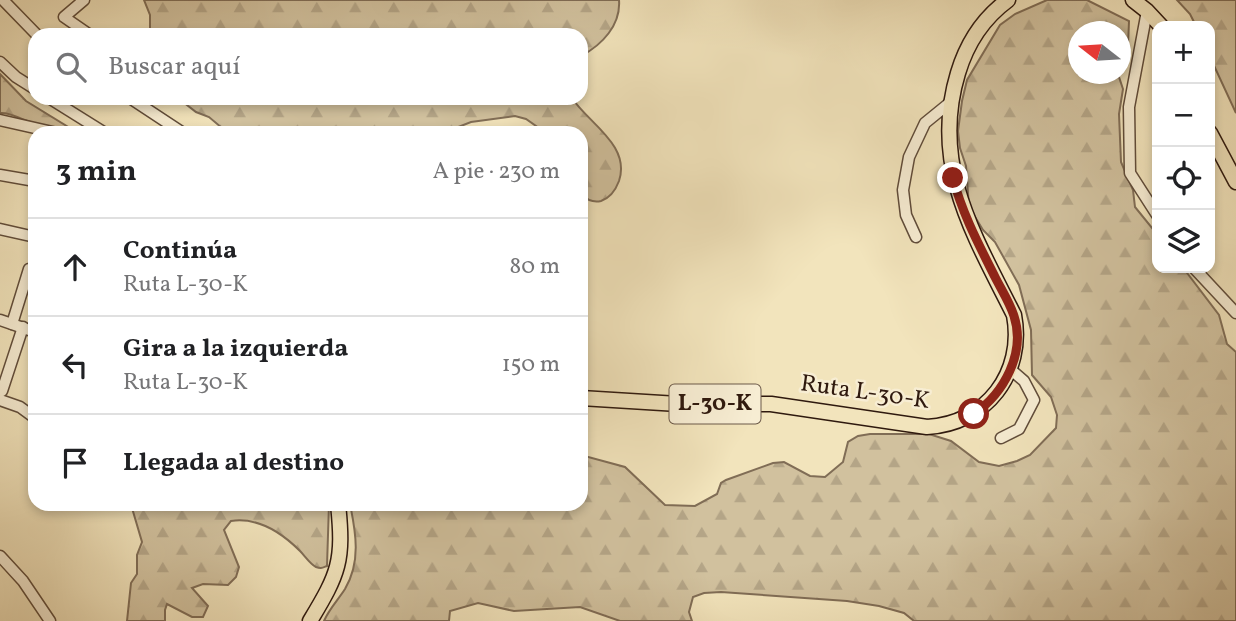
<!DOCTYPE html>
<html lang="es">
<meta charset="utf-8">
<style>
body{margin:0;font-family:Vollkorn,serif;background:#f6f6f6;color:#202124}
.controls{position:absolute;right:21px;top:21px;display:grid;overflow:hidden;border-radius:14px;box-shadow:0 4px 10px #0003}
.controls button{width:63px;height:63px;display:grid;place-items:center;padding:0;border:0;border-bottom:2px solid #e0e0e0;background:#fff;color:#202124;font:35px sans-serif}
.compass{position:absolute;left:1068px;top:21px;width:63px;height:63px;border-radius:50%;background:#fff;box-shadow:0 4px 10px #0003;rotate:287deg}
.stop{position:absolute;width:21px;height:21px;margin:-16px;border:5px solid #8f2418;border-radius:50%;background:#fff}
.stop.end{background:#8f2418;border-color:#fff;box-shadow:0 2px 7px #0008}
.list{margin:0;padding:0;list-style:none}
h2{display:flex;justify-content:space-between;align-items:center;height:91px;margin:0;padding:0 28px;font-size:30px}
h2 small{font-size:23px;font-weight:400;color:#757577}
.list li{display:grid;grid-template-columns:46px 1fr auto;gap:21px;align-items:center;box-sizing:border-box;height:98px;padding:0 28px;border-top:2px solid #e0e0e0}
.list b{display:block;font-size:26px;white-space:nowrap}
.list p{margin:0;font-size:23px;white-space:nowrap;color:#757577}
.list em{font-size:23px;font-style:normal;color:#757577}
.icon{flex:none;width:38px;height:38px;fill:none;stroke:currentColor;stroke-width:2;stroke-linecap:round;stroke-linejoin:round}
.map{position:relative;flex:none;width:1236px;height:621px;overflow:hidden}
.search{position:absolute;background:#fff;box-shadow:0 4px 10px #0003;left:28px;top:28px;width:560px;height:77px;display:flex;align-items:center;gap:18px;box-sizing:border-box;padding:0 24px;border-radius:21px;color:#757577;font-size:26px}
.panel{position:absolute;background:#fff;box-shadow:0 4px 10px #0003;left:28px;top:126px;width:560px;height:385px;border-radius:21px}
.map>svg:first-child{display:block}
.forest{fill:url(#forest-firs);stroke:#806d56;stroke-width:2}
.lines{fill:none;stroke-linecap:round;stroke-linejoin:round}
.minor-casing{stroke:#604c3a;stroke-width:13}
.major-casing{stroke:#2f190e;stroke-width:17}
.minor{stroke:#f7edd3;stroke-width:10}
.major{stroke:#f2e4bc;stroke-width:14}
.route{stroke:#8f2418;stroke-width:9}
.labels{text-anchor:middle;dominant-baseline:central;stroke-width:5;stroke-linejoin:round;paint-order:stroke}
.shield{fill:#f7edd3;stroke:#6b5949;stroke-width:2}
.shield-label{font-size:23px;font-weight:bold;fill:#2f190e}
.street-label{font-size:24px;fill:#2f190e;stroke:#f7edd3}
</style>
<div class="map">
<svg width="1236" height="621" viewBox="0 0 1236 621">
<defs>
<pattern id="forest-firs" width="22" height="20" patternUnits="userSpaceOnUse" patternTransform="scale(1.75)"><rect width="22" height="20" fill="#d1c19e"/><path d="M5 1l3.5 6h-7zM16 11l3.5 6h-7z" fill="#b4a587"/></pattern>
</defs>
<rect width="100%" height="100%" fill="#f2e4bc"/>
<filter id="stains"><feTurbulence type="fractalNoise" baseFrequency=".00286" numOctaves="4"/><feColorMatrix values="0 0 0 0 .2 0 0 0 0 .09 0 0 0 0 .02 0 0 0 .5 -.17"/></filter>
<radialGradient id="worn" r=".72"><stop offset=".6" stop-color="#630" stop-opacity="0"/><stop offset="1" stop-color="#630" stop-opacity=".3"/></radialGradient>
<!-- forest -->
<g class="forest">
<path d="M144,0H619C621,25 602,45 581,56V35H150V15Z"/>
<path d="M1047,0H1087L1129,21L1128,46L1121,60L1120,32H1078V74H1118L1123,89L1119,114L1121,162L1133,190L1135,207L1157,234V268L1184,269L1219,315L1227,344L1236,352V621H914L904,613L879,606L847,601L721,592L704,593L693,597L689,612L692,621H620L580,607L514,611L478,603L450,611L449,621H324C329,609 338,600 345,589C361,562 356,533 350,504H581V455L625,467L665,505L695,506L717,494L721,483L726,480L773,463L784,462L810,476L825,477L843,462L848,442L858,436L870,434H929L951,441L979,462L999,466L1017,461L1030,455L1056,428L1057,415L1051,397L1032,375L1031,330L1019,285L995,242L983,230L969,207L966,166L960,148L958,131L962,101L967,80L1000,25L1015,14Z"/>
<polygon points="1177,0 1236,0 1236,113 1210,57 1210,26 1196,26 1190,14"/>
<path d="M0,74L26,101L78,133C65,133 35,124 22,119C14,116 8,112 0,113Z"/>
<path d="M178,98H572C588,123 631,145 619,181C616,189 610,198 601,201C593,203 586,199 581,194V133H546L526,119L515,116L471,122L443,133H228L209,117L196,112Z"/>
<path d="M126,504H329L327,566C322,568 321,569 316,567C310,564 305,556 300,551C281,532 258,517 231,521L224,530L239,567L236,577L228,585L203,584L192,588L208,606L203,617H192L167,604L165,610V621H127L131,583L137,574V555L142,542L132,508Z"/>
</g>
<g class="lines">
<!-- minor casing -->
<g class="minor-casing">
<g id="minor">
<polyline points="3,0 37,35"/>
<polyline points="84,0 64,17 90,35"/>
<polyline points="1147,11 1129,107 1130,173 1157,215"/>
<polyline points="0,62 16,77 35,89"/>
<polyline points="49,98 105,133"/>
<polyline points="130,98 183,133"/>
<polyline points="0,120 57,133"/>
<polyline points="0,175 35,181"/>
<polyline points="0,229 35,237"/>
<polyline points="916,237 906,215 903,190 909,157 925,123 952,101"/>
<polyline points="1194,268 1236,313"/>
<polyline points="0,320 35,332"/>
<polyline points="12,324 29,269"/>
<polyline points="2,391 23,327"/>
<polyline points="0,400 20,407 35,418"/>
<polyline points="1001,438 1019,429 1034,400 1024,381 1010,369"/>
<polyline points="0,556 23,581 50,621"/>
</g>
</g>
<!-- major casing -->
<g class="major-casing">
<g id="major">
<polyline points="1133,0 1147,11 1161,26"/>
<polyline points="1210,133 1236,182"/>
<path d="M581,398L678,404H771L927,427C986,424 1025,373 1014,315C974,235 930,165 958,73C967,43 982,19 1008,0"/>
<path d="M310,621C339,573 344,561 338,504"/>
</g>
</g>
<!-- minor -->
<use href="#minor" class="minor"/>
<!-- major -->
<use href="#major" class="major"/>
</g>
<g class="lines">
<!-- route -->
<path class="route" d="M953,178C962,213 979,245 995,277C1001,289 1010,303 1014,316C1026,353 1004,393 974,414"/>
</g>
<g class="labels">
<!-- shield labels -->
<rect class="shield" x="669.5" y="384.5" width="91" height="39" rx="5"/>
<g class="shield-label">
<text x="715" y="404">L-30-K</text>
</g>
<!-- street labels -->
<g class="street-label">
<text transform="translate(865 393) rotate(8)">Ruta L-30-K</text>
</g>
</g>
<rect width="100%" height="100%" filter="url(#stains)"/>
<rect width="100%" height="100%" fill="url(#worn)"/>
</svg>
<div class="controls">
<button>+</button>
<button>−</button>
<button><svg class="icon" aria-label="locate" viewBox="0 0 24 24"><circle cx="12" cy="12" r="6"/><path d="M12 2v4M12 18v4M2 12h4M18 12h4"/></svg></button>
<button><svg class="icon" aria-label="layers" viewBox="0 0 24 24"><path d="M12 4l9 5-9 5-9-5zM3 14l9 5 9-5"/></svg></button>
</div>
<svg class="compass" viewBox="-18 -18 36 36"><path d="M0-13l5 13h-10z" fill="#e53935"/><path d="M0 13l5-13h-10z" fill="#757577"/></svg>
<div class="stop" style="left:974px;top:414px"></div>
<div class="stop end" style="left:953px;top:178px"></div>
<div class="search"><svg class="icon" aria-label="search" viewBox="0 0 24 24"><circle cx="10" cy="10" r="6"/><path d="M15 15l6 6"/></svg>Buscar aquí</div>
<section class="panel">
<h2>3 min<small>A pie · 230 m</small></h2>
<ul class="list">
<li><svg class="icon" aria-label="ahead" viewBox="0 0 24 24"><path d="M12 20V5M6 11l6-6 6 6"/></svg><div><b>Continúa</b><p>Ruta L-30-K</p></div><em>80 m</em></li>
<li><svg class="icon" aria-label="left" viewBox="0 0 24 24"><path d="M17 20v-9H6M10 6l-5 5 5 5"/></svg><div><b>Gira a la izquierda</b><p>Ruta L-30-K</p></div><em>150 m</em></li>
<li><svg class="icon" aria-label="arrive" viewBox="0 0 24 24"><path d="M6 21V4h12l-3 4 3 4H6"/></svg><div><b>Llegada al destino</b></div></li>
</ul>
</section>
</div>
